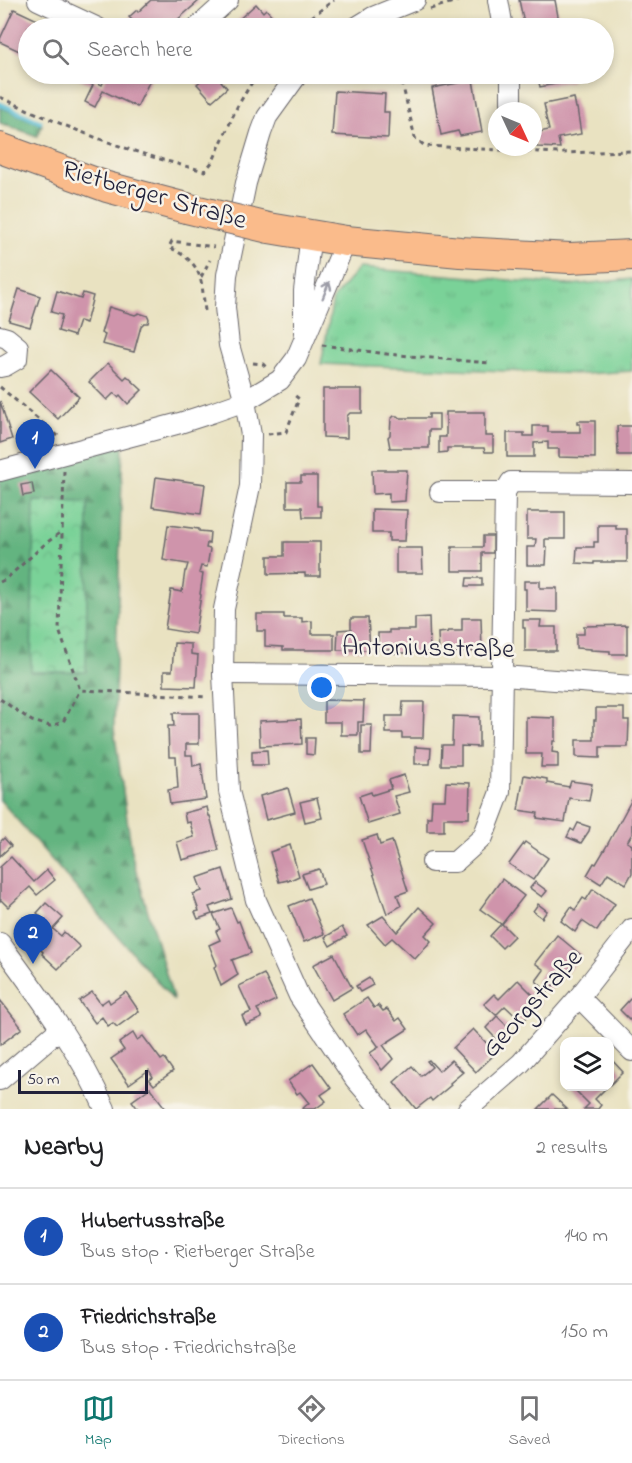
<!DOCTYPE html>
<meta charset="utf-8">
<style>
body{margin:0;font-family:"Indie Flower",sans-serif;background:#f6f6f6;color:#202124}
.controls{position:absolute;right:18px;bottom:18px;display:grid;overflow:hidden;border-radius:12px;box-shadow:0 3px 9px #0003}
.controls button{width:54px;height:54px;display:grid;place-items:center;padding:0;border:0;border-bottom:2px solid #e0e0e0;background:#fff;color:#202124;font:30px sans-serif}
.compass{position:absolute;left:488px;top:102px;width:54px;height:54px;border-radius:50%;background:#fff;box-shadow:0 3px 9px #0003;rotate:134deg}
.scale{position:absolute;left:18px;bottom:15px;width:130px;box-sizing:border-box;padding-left:6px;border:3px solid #22223b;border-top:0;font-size:16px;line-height:21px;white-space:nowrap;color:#22223b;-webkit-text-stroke:4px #f7f3e8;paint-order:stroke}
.you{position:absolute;left:322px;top:688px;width:21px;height:21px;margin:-15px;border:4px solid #fff;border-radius:50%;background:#1a73e8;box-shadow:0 0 0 9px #1a73e833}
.badge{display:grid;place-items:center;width:39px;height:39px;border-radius:50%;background:#0f766e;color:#fff;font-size:20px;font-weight:700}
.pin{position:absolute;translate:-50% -50px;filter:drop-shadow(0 2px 3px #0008)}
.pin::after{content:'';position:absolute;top:32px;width:21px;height:18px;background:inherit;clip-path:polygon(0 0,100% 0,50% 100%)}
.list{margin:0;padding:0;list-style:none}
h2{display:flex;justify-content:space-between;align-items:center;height:78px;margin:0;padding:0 24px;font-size:26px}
h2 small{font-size:20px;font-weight:400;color:#757577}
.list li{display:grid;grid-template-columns:39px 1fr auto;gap:18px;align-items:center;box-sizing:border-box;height:96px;padding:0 24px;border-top:2px solid #e0e0e0}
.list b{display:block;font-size:22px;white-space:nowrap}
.list p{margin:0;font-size:20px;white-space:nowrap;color:#757577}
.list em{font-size:20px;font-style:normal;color:#757577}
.icon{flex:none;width:33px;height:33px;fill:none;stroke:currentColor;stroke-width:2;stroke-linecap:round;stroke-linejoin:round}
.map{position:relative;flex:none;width:632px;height:1109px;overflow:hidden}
.search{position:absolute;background:#fff;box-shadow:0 3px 9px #0003;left:18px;right:18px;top:18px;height:66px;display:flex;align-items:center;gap:15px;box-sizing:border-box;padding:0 21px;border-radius:33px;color:#757577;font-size:22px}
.sheet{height:270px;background:#fff}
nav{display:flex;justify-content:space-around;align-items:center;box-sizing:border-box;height:84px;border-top:2px solid #e0e0e0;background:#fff;font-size:16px;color:#757577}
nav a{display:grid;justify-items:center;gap:3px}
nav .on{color:#0f766e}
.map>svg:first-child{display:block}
.grass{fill:url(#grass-tufts);stroke:#4e7a6a;stroke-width:1.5}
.forest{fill:url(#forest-firs);stroke:#426b5e;stroke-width:1.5}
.park{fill:url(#park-crowns);stroke:#4e7a6a;stroke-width:1.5}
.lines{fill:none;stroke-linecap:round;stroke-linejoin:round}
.stream{stroke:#59bfd7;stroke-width:5}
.building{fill:#cf94ab}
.minor-casing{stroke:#68656a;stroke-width:22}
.primary-casing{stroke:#68656a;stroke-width:32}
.path{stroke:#68656a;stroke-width:3;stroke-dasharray:4.5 4.5;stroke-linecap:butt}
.minor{stroke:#fff;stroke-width:20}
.primary{stroke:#fabb8b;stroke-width:30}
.primary-bridge-casing{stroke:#68656a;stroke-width:32;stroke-linecap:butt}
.primary-bridge{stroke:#fabb8b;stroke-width:30}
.oneway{stroke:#9c9ca7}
.labels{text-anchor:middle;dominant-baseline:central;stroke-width:5;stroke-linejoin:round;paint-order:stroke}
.street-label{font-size:27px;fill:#22223b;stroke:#f7f3e8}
</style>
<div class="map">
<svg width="632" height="1109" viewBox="0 0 632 1109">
<defs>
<pattern id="grass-tufts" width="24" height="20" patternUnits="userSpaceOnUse" patternTransform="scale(1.5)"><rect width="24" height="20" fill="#7ad298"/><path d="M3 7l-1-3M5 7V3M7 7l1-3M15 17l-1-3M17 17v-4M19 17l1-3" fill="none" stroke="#69b484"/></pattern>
<pattern id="forest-firs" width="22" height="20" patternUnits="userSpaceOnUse" patternTransform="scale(1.5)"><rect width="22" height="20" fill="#63b480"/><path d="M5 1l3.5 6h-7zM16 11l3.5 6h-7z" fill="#51926a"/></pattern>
<pattern id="park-crowns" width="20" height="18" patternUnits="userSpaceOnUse" patternTransform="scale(1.5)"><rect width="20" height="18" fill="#7ad298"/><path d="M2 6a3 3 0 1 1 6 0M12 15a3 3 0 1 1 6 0" fill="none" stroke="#69b484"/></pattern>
</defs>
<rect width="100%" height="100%" fill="#f7f3e8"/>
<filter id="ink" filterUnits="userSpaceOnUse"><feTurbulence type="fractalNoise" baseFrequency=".0167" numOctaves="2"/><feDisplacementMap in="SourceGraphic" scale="12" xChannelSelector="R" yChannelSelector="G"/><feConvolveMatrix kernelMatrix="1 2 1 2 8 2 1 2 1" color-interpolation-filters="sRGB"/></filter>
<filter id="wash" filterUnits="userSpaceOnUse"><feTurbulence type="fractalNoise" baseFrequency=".008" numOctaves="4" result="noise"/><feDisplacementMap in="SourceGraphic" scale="24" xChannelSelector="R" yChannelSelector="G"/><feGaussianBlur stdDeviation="1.35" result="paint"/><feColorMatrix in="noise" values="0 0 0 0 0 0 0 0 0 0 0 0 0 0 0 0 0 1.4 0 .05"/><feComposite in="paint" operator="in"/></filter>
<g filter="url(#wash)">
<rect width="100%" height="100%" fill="#e9e2c1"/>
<!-- grass -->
<polygon class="grass" points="359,268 570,285 632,279 632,371 584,374 321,364 333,299"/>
<!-- forest -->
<g class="forest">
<polygon points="0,107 42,125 37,136 0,123"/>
<polygon points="123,444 114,729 133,860 174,1001 0,800 0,478"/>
</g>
<!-- park -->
<polygon class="park" points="34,501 88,502 86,672 31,672"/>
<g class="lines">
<!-- stream -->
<polyline class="stream" points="0,104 40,122"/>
</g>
<g id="blocks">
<!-- building -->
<g class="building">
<polygon points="151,0 200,0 168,28 160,28 154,23 148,28 140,28 129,17 137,10 138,12"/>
<polygon points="519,0 555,0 560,27 525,28"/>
<polygon points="256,4 263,12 266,9 276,20 267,28 230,28 236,24 235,23"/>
<polygon points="14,9 46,24 44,28 28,28 28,63 23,60 26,54 0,42 0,39"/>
<polygon points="69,74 98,74 94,81 102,85 107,74 153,74 137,107 103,91 95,107 85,102 93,85"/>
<polygon points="208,74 229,74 221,81 227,88 212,101 197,84"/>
<polygon points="537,74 570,74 572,81 540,87"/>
<polygon points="473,80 482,132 460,136 458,131 441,135 432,88"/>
<polygon points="335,91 385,94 384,112 389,112 388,138 332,135"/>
<polygon points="574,98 576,108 577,108 581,134 558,138 560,148 537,147 534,133 549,130 545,113 546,113 544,104"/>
<polygon points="19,289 40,296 30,327 9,321"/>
<polygon points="57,291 81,299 83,293 93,296 86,323 79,321 74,336 58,331 62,315 51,312"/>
<polygon points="109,307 135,315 139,313 148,316 149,319 148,323 144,323 141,326 134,352 102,344 105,335 101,333"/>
<polygon points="108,363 124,379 127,376 142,390 128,404 120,395 118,397 114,393 107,400 89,382"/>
<polygon points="51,370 79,397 58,419 29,392"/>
<polygon points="323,389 362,389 362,413 350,413 347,416 347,438 323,437"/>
<polygon points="0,401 12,439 0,443"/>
<polygon points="446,412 485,412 485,436 493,436 493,452 485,452 484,448 447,448 447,452 439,453 439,437 446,437"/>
<polygon points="429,414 439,414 439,430 429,430 429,448 390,448 388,437 390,435 391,419 394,416 397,416 400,418 429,418"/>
<polygon points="577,421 595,421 595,458 559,457 559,449 548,449 548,442 534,443 534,457 507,457 507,433 524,433 524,436 533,436 533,426 548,426 548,432 580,432 580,424 577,424"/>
<polygon points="617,426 632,426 632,455 618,455"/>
<polygon points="372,470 407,470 405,501 389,502 389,493 373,494"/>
<polygon points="301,476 317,476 317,506 321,506 321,517 303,517 302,507 287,507 287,482 301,482"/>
<polygon points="156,477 205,484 201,514 152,507"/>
<polygon points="32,483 34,494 23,496 21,485"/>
<polygon points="372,509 407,510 405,541 389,541 389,533 372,533"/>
<polygon points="527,512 565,512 565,539 545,539 545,547 547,547 546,565 527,565 527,547 535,547 536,539 527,539"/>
<polygon points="168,525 199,529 199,531 210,532 209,544 207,543 206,548 210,549 207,567 201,566 199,573 203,574 200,594 201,595 195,634 165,629 171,590 182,592 185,571 186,571 188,564 163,560"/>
<polygon points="598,525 616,525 616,529 627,529 627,562 594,562 594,564 576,563 577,547 594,547 594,542 598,542"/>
<polygon points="483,536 493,536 493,553 482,553 482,571 452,571 452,547 483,547"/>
<polygon points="284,542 320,542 320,576 305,576 305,573 268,574 268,556 284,556"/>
<polygon points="396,548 422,548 423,573 396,573"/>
<polygon points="467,578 482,578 482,586 466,586"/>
<polygon points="524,581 540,581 540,588 557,588 557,612 526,611 526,589 524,589"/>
<polygon points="257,614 284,614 284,618 302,618 302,622 312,621 312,634 334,634 334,650 283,650 283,647 265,646 265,631 257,631"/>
<polygon points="429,617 430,653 389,653 389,650 378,650 378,633 389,633 389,630 415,630 415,618"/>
<polygon points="351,618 368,618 370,650 337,650 338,630 351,629"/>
<polygon points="462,618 481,618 482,651 450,653 450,655 439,655 438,633 448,632 448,631 462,631"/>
<polygon points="523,620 541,620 540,627 556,627 556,651 525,651 525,628 523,628"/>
<polygon points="627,625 627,654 610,654 610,651 591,650 591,649 576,648 576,634 584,634 584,626"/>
<polygon points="174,643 191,644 191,654 198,655 196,687 164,686 164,671 172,671"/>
<polygon points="324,700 364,701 363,722 358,722 358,735 341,735 341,722 324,722"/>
<polygon points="403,702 424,702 423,738 402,738 402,733 386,733 386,716 402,716"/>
<polygon points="596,708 624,708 624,720 629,720 628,747 600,747 600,758 576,757 576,740 594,740 594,720 596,720"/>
<polygon points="173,713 199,713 199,744 186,744 186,755 192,755 193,766 201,764 206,799 170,804 168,790 178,788 176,757 169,757 168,726 174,726"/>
<polygon points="453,716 479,717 479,747 461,746 461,765 441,765 442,745 452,745"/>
<polygon points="526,717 555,718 555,741 553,741 552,752 558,753 558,767 541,767 542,754 526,754"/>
<polygon points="301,719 302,744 260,746 259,721"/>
<polygon points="361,725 372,725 371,754 361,754"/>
<polygon points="306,738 315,738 314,755 306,754"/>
<polygon points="415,747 431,748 430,764 415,764"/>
<polygon points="267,750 268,765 252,765 252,751"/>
<polygon points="404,775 409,792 394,796 400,814 368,824 359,796 371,792 372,795 391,789 390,786 391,786 389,780"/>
<polygon points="524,775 547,779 547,783 569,787 571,781 592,784 589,801 569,798 565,822 537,818 538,813 518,810"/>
<polygon points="446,782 470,783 469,818 444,818 444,831 427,831 427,817 431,817 432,800 445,800"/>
<polygon points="288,788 295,812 266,820 260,796"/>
<polygon points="317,798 322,818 305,822 300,802"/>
<polygon points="632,799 632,834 627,842 632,845 632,873 626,884 608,873 601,884 587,875 594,863 596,864 605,849"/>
<polygon points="207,807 209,816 210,816 219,850 182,860 177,842 194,837 190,822 186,823 184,813"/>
<polygon points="578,823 590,827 589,831 581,843 567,837 571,829 574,831"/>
<polygon points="377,835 380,845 392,841 408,891 397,895 401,906 387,914 362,840"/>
<polygon points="4,838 11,846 0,856 0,842"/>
<polygon points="525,842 548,858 533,880 509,864"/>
<polygon points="290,845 299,876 288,881 288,880 279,882 270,852"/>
<polygon points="11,857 34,882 47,870 55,880 37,895 30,887 8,907 1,900 0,901 0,867"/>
<polygon points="223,869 232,899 209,907 212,914 198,919 195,912 199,911 193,894 202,891 197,878"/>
<polygon points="319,869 324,884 308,889 302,874"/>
<polygon points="502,879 524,896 502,924 514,936 502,948 490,936 501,924 480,909"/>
<polygon points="535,882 547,891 542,897 530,888"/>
<polygon points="593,889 615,904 597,931 582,921 575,932 561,921 571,907 575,910 583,898 586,900"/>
<polygon points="309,898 324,934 304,942 289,906"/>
<polygon points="46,903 63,918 53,929 61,936 64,932 80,947 58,969 42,954 43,952 27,937 43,919 37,913"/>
<polygon points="538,904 547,911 542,918 533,911"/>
<polygon points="419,907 436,923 425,935 431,941 415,959 392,938 385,944 368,925 383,916 397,932"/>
<polygon points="231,908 237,922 239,921 251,953 232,960 238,975 221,986 214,967 217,965 209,945 220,940 216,931 220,929 213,914"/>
<polygon points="342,927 347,936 330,946 325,937"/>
<polygon points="557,935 581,955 559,982 557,980 548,993 536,981 544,970 535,963"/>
<polygon points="334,954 352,988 332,1000 313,965"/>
<polygon points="264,974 276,1000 257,1009 262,1018 246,1025 242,1016 251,1012 239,986"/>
<polygon points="369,978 373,985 360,992 356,986"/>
<polygon points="518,980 541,1003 522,1022 505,1006 496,1015 484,1004 494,994 499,999"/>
<polygon points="92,992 101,1004 108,999 110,1003 126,992 139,1011 117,1027 113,1023 108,1026 102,1017 95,1023 79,1001"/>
<polygon points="632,997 632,1022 620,1010"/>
<polygon points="367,998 374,1008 378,1005 383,1011 387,1009 396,1021 400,1018 408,1029 383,1045 393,1059 382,1070 370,1053 379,1047 366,1029 357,1035 343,1014"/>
<polygon points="0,1000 22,1028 0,1045"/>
<polygon points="497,1016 509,1028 497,1040 486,1028"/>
<polygon points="473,1029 496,1053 476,1072 453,1048"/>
<polygon points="133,1033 137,1040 143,1036 161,1060 164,1058 173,1071 154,1085 149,1079 153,1077 149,1070 129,1084 111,1059 124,1050 119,1043"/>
<polygon points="610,1058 623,1072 610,1085"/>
<polygon points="429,1060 439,1071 451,1060 463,1072 450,1083 451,1085 432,1101 430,1098 416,1109 394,1082 412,1066 421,1076 432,1067 427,1061"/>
<polygon points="313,1063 331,1088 321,1095 326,1101 315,1109 302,1109 309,1103 300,1092 297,1094 288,1081"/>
<polygon points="571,1086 608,1086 595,1099 601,1105 598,1109 584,1109 589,1104"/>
<polygon points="150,1088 166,1109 138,1109 132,1101"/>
<polygon points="552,1095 567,1109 538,1109"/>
</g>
</g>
</g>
<g filter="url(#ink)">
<use href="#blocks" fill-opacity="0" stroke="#68656a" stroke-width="1.5"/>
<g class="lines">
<!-- minor casing -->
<g class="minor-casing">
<g id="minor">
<polyline points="38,0 98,28"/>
<polyline points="498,0 503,28"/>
<polyline points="197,28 228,0"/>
<polyline points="355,28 373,17 415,0"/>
<polyline points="298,74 267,117 261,133 246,183 227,275 225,307 229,345 245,401 251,435 250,486 224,609 223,674 229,791 256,900 299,996 355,1079 381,1109"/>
<polyline points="511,74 511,102"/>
<polyline points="304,332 304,291 311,234"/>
<polyline points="0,336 7,338 18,347 17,359 5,366 0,367"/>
<polyline points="0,471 180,423 211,413 245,401 280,380 296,359 346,241"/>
<polyline points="440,492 505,492 511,482 632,483"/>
<polyline points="223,674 503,676 632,686"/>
<polyline points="432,862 455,862 483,837 500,792 505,492"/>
<path d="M0,943C39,996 79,1049 105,1109"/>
<polyline points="579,997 632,1051"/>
<polyline points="0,1080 61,1028"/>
<polyline points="468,1109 521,1063 579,997 632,929"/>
</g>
</g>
<!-- primary casing -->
<g class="primary-casing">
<g id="primary">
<polyline points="0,148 107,187 186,208"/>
<polyline points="269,228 346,241 460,252 570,258 632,255"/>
</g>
</g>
<!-- path -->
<g class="path">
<polyline points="430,9 460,0"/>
<polyline points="297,28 334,0"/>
<polyline points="400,74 415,138 425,146 559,153 632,151"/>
<path d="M0,97C67,128 133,154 205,171L213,161L237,107L257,74"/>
<polyline points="201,277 210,260"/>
<path d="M205,311C201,277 203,264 169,247L172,241L214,247"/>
<polyline points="322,345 387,354 489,363"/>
<polyline points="253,363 263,364 266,367"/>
<polyline points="0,387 58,436"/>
<polyline points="268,434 286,432 299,399 292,393"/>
<polyline points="64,471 59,630 80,690 208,697"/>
<polyline points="0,582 6,579 45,544 61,532"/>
<polyline points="0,699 32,721 50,726 63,722 80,690"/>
</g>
<!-- minor -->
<use href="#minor" class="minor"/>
<!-- primary -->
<use href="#primary" class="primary"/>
<!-- primary-bridge casing -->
<g class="primary-bridge-casing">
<polyline id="primary-bridge" points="186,208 269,228"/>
</g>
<!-- primary-bridge -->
<use href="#primary-bridge" class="primary-bridge"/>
</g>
<!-- one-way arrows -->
<defs><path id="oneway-shaft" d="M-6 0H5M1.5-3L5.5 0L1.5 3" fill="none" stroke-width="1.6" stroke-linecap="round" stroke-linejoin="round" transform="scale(1.5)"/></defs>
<use class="oneway" href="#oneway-shaft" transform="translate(326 290) rotate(-68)"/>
</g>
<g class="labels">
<!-- street labels -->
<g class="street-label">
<text transform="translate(154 196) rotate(16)">Rietberger Straße</text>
<text transform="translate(428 649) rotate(1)">Antoniusstraße</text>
<text transform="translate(533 1004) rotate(-48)">Georgstraße</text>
</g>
</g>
</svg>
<div class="controls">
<button><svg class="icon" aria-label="layers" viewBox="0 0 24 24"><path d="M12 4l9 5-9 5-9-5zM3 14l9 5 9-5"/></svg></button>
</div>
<svg class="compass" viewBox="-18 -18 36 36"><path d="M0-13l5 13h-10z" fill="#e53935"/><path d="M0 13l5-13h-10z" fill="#757577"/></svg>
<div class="scale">50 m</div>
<div class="you"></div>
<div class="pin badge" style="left:35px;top:469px;background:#1a4fb4">1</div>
<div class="pin badge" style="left:33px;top:964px;background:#1a4fb4">2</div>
<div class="search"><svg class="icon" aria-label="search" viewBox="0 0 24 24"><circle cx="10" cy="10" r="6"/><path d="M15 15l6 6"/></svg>Search here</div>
</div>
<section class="sheet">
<h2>Nearby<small>2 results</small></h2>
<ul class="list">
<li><span class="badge" style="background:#1a4fb4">1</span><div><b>Hubertusstraße</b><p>Bus stop · Rietberger Straße</p></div><em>140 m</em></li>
<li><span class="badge" style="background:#1a4fb4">2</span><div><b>Friedrichstraße</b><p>Bus stop · Friedrichstraße</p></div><em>150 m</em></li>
</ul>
</section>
<nav>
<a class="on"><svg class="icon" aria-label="map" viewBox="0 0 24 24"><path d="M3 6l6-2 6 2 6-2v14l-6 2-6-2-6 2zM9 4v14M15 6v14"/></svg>Map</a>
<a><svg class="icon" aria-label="directions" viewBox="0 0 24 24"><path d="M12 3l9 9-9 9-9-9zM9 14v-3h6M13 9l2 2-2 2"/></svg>Directions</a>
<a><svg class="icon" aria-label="saved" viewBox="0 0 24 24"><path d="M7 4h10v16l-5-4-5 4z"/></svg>Saved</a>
</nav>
